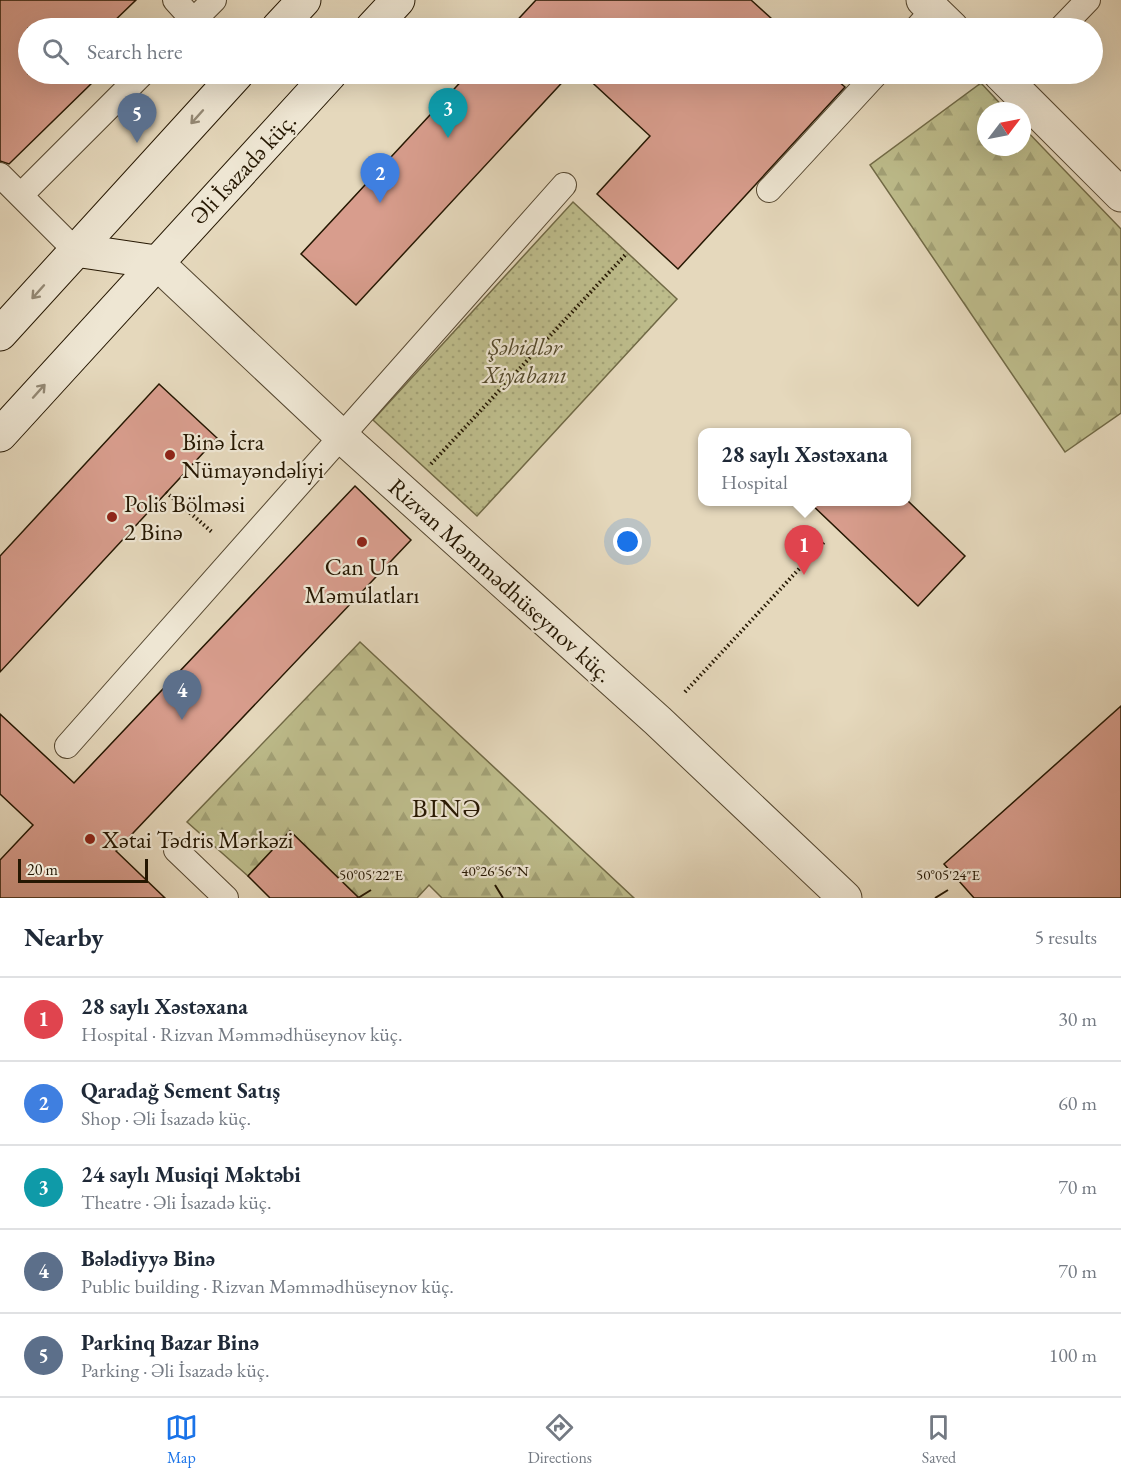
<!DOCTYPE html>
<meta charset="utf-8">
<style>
body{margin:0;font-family:"EB Garamond",serif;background:#f2f2f3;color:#1f2937}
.compass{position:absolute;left:977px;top:102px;width:54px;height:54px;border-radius:50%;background:#fff;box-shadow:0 6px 24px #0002;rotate:58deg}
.scale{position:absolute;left:18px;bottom:15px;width:130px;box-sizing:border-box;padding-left:6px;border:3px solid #251702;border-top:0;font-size:16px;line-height:21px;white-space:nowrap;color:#251702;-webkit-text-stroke:4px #eee6d3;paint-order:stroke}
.you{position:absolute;left:628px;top:542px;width:21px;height:21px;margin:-15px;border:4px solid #fff;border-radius:50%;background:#1a73e8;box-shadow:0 0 0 9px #1a73e833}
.badge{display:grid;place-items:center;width:39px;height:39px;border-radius:50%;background:#1a73e8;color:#fff;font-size:20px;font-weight:700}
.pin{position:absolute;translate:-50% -50px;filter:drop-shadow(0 2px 3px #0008)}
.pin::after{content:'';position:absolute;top:32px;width:21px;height:18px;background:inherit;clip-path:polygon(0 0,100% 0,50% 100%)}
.popup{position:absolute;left:698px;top:428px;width:213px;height:78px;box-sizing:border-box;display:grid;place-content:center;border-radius:12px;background:#fff;filter:drop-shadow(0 2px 4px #0005);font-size:20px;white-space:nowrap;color:#747a83}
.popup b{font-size:22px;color:#1f2937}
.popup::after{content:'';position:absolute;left:50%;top:100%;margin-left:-12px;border:12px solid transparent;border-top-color:#fff}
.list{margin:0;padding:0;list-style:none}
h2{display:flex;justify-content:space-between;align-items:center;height:78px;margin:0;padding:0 24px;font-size:26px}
h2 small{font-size:20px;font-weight:400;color:#747a83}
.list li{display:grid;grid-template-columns:39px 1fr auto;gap:18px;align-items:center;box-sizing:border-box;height:84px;padding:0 24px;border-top:2px solid #e0e1e3}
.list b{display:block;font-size:22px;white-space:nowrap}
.list p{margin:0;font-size:20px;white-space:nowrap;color:#747a83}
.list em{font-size:20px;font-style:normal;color:#747a83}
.icon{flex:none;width:33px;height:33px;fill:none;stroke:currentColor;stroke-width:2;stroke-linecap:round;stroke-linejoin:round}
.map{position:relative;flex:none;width:1121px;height:898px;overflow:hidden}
.search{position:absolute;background:#fff;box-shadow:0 6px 24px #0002;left:18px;right:18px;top:18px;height:66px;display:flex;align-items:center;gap:15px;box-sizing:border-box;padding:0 21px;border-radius:33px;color:#747a83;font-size:22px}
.sheet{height:498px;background:#fff}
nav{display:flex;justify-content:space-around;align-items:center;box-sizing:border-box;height:84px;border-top:2px solid #e0e1e3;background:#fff;font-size:16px;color:#747a83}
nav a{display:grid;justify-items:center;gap:3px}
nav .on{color:#1a73e8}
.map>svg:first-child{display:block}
.forest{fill:url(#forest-firs);stroke:#716a46;stroke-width:1.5}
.park{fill:url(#park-dots);stroke:#716a46;stroke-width:1.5}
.building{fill:#d89d8d;stroke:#251702;stroke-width:1.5}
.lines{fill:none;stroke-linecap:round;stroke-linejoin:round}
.service-casing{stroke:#554730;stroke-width:26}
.tertiary-casing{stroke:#554730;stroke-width:35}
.secondary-casing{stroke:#251702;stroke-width:35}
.path{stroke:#251702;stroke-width:4;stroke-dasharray:1.5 3;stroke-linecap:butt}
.service{stroke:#eee6d3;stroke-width:24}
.tertiary{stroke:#eee6d3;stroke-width:33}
.secondary{stroke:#eee6d3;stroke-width:33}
.oneway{stroke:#948975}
.ticks{fill:none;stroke:#251702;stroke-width:2}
.poi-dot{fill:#8f2418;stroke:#eee6d3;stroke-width:2}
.labels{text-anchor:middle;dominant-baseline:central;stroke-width:4.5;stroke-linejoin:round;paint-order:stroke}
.street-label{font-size:24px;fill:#251702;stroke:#eee6d3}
.park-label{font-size:24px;font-style:italic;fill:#53492b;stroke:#eee6d3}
.poi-label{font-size:24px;fill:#251702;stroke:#eee6d3;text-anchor:start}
.quarter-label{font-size:27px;letter-spacing:1.5px;fill:#251702;stroke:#eee6d3}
.ticks-label{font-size:15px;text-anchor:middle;fill:#251702;stroke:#eee6d3;stroke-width:4.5;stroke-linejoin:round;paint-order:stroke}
</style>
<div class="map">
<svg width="1121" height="898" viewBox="0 0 1121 898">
<defs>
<pattern id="forest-firs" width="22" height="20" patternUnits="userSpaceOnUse" patternTransform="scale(1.5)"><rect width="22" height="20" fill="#bdbc8b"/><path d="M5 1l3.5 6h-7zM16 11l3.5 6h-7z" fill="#a2a176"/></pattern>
<pattern id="park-dots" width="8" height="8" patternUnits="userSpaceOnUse" patternTransform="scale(1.5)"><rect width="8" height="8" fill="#bdbc8b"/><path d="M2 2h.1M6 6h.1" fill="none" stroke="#a2a176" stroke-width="1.8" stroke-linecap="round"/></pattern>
</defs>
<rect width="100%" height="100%" fill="#e5d8bc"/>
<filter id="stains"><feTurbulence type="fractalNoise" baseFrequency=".00333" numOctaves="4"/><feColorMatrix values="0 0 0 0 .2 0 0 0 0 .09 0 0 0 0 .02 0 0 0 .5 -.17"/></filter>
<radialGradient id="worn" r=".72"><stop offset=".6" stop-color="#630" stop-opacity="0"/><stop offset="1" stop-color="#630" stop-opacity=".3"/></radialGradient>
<!-- forest -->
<g class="forest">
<polygon points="981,83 1007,111 986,111 986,147 1022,147 1022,126 1121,229 1121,413 1065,452 870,165"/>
<polygon points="360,642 634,898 442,898 429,885 417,898 359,898 290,831 248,876 187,822"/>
</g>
<!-- park -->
<polygon class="park" points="573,202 677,299 477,516 373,420"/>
<!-- building -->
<g class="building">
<polygon points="0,0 136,0 107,28 28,28 28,74 87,74 94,81 9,164 0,161"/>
<polygon points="536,0 751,0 782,28 510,28"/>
<polygon points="468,74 570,74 356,305 301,254"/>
<polygon points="583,74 830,74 845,87 678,269 597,194 650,136"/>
<polygon points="159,384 217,438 0,672 0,556"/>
<polygon points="355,486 411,540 116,851 165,898 0,898 0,860 33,825 0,794 0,714 74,783"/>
<polygon points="808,501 908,501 965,556 918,606"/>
<polygon points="1121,706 1121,898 974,898 944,864"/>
<polygon points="290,831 359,898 270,898 248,876"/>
</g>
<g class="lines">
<!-- service casing -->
<g class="service-casing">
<g id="service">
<polyline points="175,0 194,21"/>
<polyline points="186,28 214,0"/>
<polyline points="917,28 933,10"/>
<polyline points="1061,28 1088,0"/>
<polyline points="0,175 75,250"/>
<polyline points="769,190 876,74"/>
<polyline points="21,195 142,74"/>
<polyline points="67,746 564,185"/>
<polyline points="176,850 226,898"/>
</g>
</g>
<!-- tertiary casing -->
<g class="tertiary-casing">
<g id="tertiary">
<polyline points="923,0 952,28"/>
<polyline points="1000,74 1121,195"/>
<polyline points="156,262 341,436 658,721 845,898"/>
</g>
</g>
<!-- secondary casing -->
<g class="secondary-casing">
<g id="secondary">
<polyline points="278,28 304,0"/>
<polyline points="372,28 398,0"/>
<polyline points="75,250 156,262"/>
<polyline points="0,334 237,74"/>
<polyline points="0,435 330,74"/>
</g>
</g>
<!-- path -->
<g class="path">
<polyline points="431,464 627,253"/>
<polyline points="166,492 212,532"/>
<polyline points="685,692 824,542"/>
</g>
<!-- service -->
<use href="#service" class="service"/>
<!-- tertiary -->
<use href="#tertiary" class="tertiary"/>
<!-- secondary -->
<use href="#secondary" class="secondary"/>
</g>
<!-- one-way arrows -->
<defs><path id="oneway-shaft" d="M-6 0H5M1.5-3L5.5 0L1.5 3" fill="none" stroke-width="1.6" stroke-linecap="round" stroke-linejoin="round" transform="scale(1.5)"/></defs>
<g class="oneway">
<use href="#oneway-shaft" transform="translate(197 117) rotate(132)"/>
<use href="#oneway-shaft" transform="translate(38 292) rotate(132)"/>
<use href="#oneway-shaft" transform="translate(39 391) rotate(-48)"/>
</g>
<!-- ticks -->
<path class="ticks" d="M495,885L503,898M358,898L371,890M935,898L948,890"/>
<!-- markers -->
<g class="poi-dot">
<circle cx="170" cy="455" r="6"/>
<circle cx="112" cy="517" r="6"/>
<circle cx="362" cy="542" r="6"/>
<circle cx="90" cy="839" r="6"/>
</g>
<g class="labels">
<!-- street labels -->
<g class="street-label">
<text transform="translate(243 168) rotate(-47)">Əli İsazadə küç.</text>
<text transform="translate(501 580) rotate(42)">Rizvan Məmmədhüseynov küç.</text>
</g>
<!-- park labels -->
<g class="park-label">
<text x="525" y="346">Şəhidlər<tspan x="525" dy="28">Xiyabanı</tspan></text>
</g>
<!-- poi labels -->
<g class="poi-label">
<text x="182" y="441">Binǝ İcra<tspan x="182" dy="28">Nümayəndəliyi</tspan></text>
<text x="124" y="503">Polis Bölməsi<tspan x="124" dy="28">2 Binə</tspan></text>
<text x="362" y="566" text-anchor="middle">Can Un<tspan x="362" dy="28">Məmulatları</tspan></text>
<text x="102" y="839">Xətai Tədris Mərkəzi</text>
</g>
<!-- quarter labels -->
<g class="quarter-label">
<text x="447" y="807">BINƏ</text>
</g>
</g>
<g class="ticks-label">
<text x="495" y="876">40°26'56"N</text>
<text x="371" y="880">50°05'22"E</text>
<text x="948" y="880">50°05'24"E</text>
</g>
<rect width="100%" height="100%" filter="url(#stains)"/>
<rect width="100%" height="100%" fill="url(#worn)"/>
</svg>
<svg class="compass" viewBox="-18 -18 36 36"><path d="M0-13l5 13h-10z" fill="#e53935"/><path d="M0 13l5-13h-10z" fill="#747a83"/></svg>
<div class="scale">20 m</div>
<div class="you"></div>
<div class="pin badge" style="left:804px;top:575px;background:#e0444e">1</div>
<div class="popup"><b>28 saylı Xəstəxana</b>Hospital</div>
<div class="pin badge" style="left:380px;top:203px;background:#3f7fe0">2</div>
<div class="pin badge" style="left:448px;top:138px;background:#0f9aa8">3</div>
<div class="pin badge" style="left:182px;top:720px;background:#5c6f8a">4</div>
<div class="pin badge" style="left:137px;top:143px;background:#5c6f8a">5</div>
<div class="search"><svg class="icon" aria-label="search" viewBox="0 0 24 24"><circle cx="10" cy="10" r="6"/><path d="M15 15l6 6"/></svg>Search here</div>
</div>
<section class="sheet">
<h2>Nearby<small>5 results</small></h2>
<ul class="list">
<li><span class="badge" style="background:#e0444e">1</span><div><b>28 saylı Xəstəxana</b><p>Hospital · Rizvan Məmmədhüseynov küç.</p></div><em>30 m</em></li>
<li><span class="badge" style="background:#3f7fe0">2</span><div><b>Qaradağ Sement Satış</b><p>Shop · Əli İsazadə küç.</p></div><em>60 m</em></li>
<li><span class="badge" style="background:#0f9aa8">3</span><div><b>24 saylı Musiqi Məktəbi</b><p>Theatre · Əli İsazadə küç.</p></div><em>70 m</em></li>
<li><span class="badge" style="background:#5c6f8a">4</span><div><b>Bələdiyyə Binə</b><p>Public building · Rizvan Məmmədhüseynov küç.</p></div><em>70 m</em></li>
<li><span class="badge" style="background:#5c6f8a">5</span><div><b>Parkinq Bazar Binə</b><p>Parking · Əli İsazadə küç.</p></div><em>100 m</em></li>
</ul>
</section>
<nav>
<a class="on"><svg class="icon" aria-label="map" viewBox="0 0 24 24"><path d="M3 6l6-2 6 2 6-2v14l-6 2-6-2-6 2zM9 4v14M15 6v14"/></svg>Map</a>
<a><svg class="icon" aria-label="directions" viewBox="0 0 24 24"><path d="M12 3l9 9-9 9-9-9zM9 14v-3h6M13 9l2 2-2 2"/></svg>Directions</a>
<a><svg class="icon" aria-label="saved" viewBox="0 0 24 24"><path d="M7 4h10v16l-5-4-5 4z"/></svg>Saved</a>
</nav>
